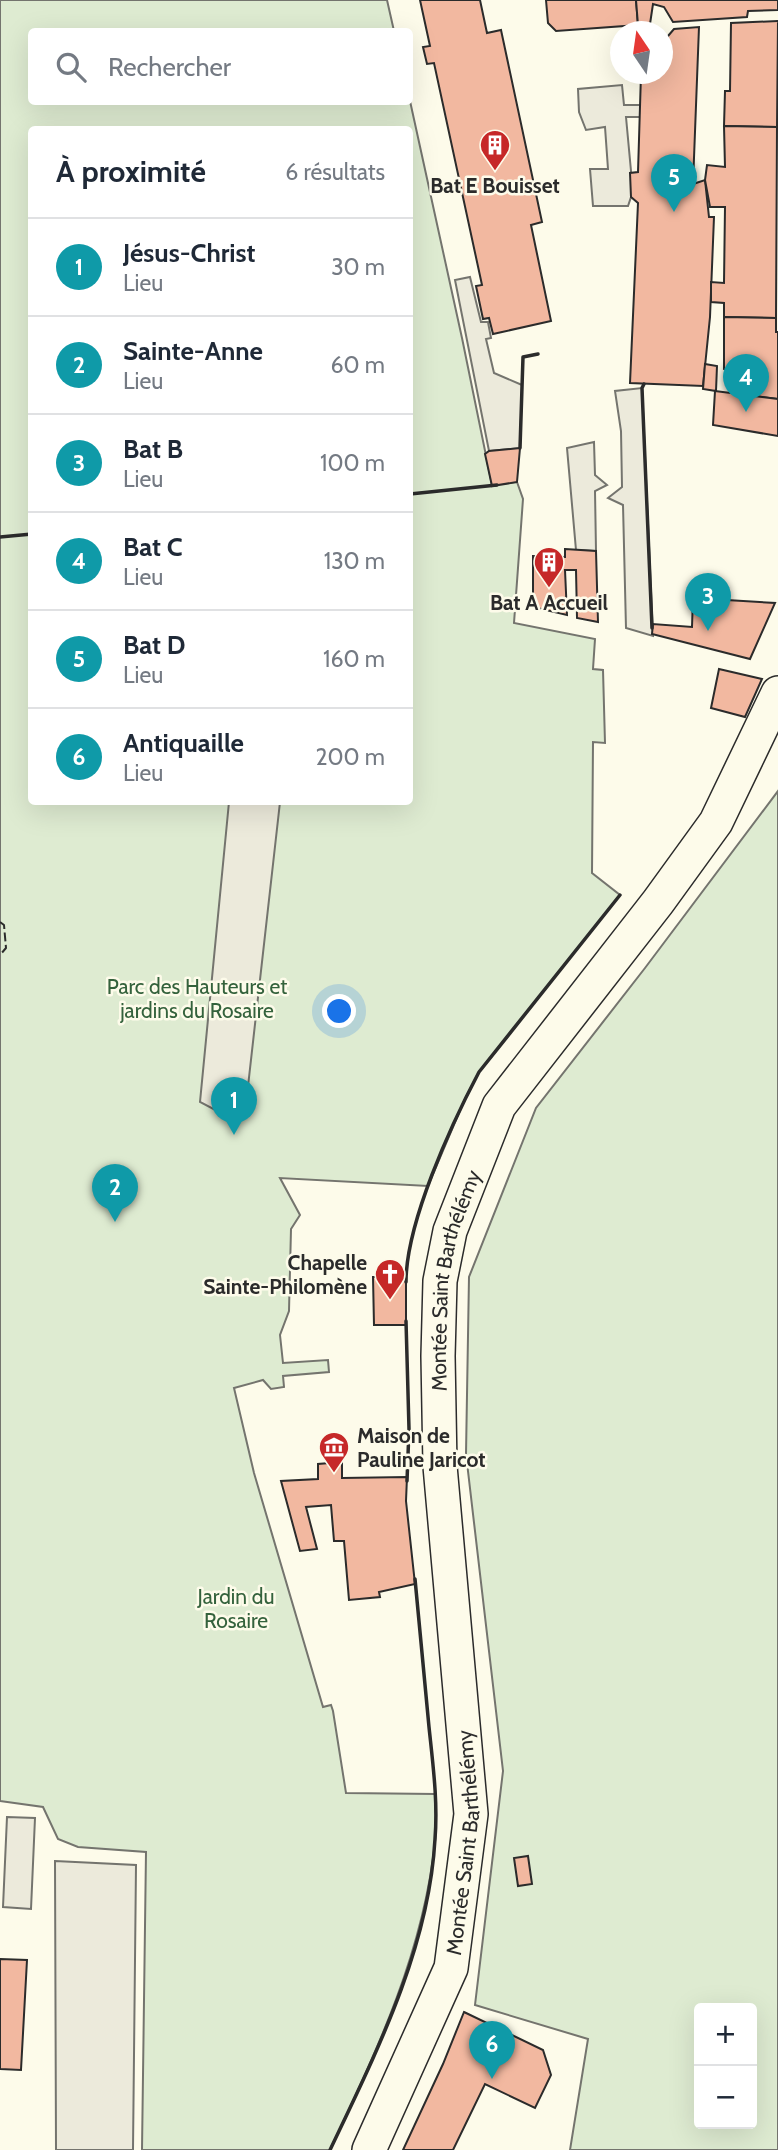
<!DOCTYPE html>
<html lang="fr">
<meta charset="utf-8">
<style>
body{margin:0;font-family:Cabin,sans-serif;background:#f2f2f3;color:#1f2937}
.controls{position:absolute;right:21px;bottom:21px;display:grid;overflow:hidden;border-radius:7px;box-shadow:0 7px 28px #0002}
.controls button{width:63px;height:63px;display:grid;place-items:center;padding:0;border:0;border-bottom:2px solid #e0e1e3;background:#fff;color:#1f2937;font:35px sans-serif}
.compass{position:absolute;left:610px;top:21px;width:63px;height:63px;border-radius:50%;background:#fff;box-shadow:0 7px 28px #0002;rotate:347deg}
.you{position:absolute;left:340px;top:1012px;width:24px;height:24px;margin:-18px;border:5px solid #fff;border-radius:50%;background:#1a73e8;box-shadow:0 0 0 10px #1a73e833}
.badge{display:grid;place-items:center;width:46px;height:46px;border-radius:50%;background:#c62828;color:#fff;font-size:23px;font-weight:700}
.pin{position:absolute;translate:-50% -58px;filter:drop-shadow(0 2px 4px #0008)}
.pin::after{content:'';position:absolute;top:37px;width:24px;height:21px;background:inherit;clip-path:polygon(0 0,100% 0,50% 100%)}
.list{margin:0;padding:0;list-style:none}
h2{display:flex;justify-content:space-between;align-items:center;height:91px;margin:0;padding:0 28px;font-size:30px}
h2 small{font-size:23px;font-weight:400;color:#747a83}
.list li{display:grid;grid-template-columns:46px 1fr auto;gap:21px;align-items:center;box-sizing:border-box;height:98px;padding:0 28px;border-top:2px solid #e0e1e3}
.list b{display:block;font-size:26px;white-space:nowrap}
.list p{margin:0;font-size:23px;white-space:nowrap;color:#747a83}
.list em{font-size:23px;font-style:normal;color:#747a83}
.icon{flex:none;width:38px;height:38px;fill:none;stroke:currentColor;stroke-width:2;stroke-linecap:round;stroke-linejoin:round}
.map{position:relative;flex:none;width:778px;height:2150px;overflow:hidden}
.search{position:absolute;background:#fff;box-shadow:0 7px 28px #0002;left:28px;top:28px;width:385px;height:77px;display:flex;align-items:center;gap:18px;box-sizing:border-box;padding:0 24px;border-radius:7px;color:#747a83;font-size:26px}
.panel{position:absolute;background:#fff;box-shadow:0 7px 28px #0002;left:28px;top:126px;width:385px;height:679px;border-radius:7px}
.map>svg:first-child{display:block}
.green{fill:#deebd1;stroke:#74746e;stroke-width:2;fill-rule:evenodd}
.parking{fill:#eceadb;stroke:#74746e;stroke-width:2}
.building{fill:#f2b8a0;stroke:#2b2b2b;stroke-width:2}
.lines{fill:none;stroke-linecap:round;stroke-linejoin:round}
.minor-casing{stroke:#2b2b2b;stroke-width:36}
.minor{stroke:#fdfbea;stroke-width:33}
.fence{stroke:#2b2b2b;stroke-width:2;stroke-dasharray:9 3.5;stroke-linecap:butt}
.wall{stroke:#2b2b2b;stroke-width:3.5}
.labels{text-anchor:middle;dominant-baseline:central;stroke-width:5;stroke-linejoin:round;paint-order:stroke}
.poi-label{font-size:21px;font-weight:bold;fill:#2b2b2b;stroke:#fdfbea}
.park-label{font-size:21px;fill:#34623c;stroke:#fdfbea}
.street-label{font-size:21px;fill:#2b2b2b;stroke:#fdfbea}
</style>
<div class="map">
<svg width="778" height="2150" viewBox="0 0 778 2150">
<rect width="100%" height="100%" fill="#fdfbea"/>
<!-- green -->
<g class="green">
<path d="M0,0H387L394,31L32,32V102L410,101L462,338L492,485L517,482L523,499L514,623L595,639L593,669L603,670L605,743L593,742L592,873L620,895L479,1072L464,1101L428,1186L280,1178L300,1215L291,1229L289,1311L280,1335L283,1363L328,1360L329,1372L283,1376L284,1387L271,1389L263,1380L234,1388L254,1473L323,1707L331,1705L333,1711L346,1793L435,1794C435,1810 437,1826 435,1842C423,1954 377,2050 330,2150H142L146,1852L78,1847L58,1839L43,1807L0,1801ZM32,130H410V802H32Z"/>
<path d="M778,791V2150H570L588,2039L475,2005L503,1771L466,1454L469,1277L536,1108L645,968ZM699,2008H752V2124H699Z"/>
</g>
<!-- parking -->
<g class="parking">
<polygon points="622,85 624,105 640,105 640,117 626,117 631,171 631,197 628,206 593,206 590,169 608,169 605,127 586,130 579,112 578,89"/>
<polygon points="470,277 481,322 488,322 491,338 486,339 494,373 522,385 520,448 489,451 455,280"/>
<polygon points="642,388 653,636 626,628 623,505 608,498 622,487 621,431 615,391"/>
<polygon points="594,442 595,475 607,485 595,491 596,551 576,550 567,448"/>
<polygon points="229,802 280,802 245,1113 221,1113 200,1102"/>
<polygon points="7,1817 35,1818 31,1909 3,1907"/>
<polygon points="55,1861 136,1865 133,2150 56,2150"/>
</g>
<!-- building -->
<g class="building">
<polygon points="420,0 480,0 487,33 501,30 542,222 531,225 551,321 493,334 489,318 483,319 476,286 482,285 434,63 427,64 423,47 430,46"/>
<polygon points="546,0 636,0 638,25 556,31 548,23"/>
<polygon points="636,0 778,0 778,10 748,11 747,17 673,22 664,7 653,4 650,24 638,25"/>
<polygon points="778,21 777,127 724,126 725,91 730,91 731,23"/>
<polygon points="699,27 693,184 705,180 709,217 714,217 710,317 703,386 630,383 638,203 631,197 630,173 638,172 641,74 662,74 662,58 667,58 668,36 674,29"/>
<polygon points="724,126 777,127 776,318 724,317 724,303 711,302 711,282 724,283 725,207 710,207 705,180 707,165 725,167"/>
<polygon points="724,317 776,318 776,332 778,332 778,399 754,396 758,376 724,369"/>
<polygon points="705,364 717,366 716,391 703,389"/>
<polygon points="715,391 778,399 778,436 713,425"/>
<polygon points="520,448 517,482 492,486 485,454 489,451"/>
<polygon points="565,549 596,551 598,622 577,618 576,570 565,570 567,615 533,607 533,556 565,557"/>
<polygon points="693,598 775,603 750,659 652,634 653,624 692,627"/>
<polygon points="719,669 762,679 745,717 711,708"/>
<polygon points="373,1277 406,1277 406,1325 374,1325"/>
<polygon points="342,1462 342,1478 407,1477 406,1501 415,1584 379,1592 380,1597 349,1600 344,1541 334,1541 331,1505 306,1507 317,1549 300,1551 281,1481 318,1479 318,1464"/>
<polygon points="528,1856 532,1884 518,1886 514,1858"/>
<polygon points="0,1959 27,1960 21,2070 0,2069"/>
<polygon points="464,2012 543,2050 551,2075 535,2108 485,2084 453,2150 403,2150 443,2064"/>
</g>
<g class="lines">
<!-- minor casing -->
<g class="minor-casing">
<g id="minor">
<path id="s1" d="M369,2150L451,1968L471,1814L440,1466L438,1356L440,1281L450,1231L499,1106L658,902L716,822L778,693"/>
</g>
</g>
<!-- minor -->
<use href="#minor" class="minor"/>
<!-- fence -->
<polyline class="fence" points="0,922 4,925 6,948 0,955"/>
<!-- wall -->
<g class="wall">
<polyline points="644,384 642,388 652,628"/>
<polyline points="520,448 523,357 538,354"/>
<polyline points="410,494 497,485"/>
<polyline points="0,537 32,534"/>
<path d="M406,1282C406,1223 451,1125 479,1072L620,895"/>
<polyline points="406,1321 409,1429 407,1481"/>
<path d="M330,2150C376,2053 429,1949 435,1839C438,1802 433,1765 429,1727C424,1678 420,1628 415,1579"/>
</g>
</g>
<!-- icons -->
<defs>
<g id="building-pin" transform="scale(1.575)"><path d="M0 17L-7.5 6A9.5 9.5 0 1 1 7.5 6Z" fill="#c62828" stroke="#fdfbea"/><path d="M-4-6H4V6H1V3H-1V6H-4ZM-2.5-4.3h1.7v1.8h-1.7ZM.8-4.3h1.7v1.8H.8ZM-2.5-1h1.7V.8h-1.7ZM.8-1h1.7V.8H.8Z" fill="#fff"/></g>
<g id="church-pin" transform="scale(1.575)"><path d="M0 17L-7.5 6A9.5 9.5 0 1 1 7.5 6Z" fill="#c62828" stroke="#fdfbea"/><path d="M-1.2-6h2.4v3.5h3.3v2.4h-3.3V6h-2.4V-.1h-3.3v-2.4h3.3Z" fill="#fff"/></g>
<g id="museum-pin" transform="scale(1.575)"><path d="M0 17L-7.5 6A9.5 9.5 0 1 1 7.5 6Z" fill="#c62828" stroke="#fdfbea"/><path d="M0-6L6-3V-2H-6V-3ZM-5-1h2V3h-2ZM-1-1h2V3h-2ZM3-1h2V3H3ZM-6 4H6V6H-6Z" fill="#fff"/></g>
</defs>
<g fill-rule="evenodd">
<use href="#building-pin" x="495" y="145"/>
<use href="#building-pin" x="549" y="562"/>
<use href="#church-pin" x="390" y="1274"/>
<use href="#museum-pin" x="334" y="1447"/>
</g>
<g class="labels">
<!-- poi labels -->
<g class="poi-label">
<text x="495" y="185">Bat E Bouisset</text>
<text x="549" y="602">Bat A Accueil</text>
<text x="367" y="1262" text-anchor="end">Chapelle<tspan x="367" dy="24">Sainte-Philomène</tspan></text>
<text x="357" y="1435" text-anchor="start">Maison de<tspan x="357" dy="24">Pauline Jaricot</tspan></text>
</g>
<!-- park labels -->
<g class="park-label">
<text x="197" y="986">Parc des Hauteurs et<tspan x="197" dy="24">jardins du Rosaire</tspan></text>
<text x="236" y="1596">Jardin du<tspan x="236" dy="24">Rosaire</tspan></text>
</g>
<!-- street labels -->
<g class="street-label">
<text stroke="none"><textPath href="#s1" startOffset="892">Montée Saint Barthélémy</textPath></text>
<text stroke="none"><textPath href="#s1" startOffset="326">Montée Saint Barthélémy</textPath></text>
</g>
</g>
</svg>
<div class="controls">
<button>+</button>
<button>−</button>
</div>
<svg class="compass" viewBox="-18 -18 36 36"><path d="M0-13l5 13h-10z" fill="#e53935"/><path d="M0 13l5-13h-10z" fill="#747a83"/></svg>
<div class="you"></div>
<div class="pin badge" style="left:234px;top:1135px;background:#0f9aa8">1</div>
<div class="pin badge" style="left:115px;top:1222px;background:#0f9aa8">2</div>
<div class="pin badge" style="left:708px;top:631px;background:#0f9aa8">3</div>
<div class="pin badge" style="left:746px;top:412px;background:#0f9aa8">4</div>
<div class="pin badge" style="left:674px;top:212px;background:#0f9aa8">5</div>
<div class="pin badge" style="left:492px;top:2079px;background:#0f9aa8">6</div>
<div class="search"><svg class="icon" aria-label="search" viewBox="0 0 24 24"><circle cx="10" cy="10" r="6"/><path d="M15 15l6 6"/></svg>Rechercher</div>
<section class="panel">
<h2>À proximité<small>6 résultats</small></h2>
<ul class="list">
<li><span class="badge" style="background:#0f9aa8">1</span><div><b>Jésus-Christ</b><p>Lieu</p></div><em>30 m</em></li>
<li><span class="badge" style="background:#0f9aa8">2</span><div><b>Sainte-Anne</b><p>Lieu</p></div><em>60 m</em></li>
<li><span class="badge" style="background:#0f9aa8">3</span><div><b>Bat B</b><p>Lieu</p></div><em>100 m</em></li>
<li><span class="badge" style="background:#0f9aa8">4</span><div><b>Bat C</b><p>Lieu</p></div><em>130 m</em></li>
<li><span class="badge" style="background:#0f9aa8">5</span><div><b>Bat D</b><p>Lieu</p></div><em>160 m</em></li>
<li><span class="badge" style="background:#0f9aa8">6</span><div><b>Antiquaille</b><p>Lieu</p></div><em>200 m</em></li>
</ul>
</section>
</div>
